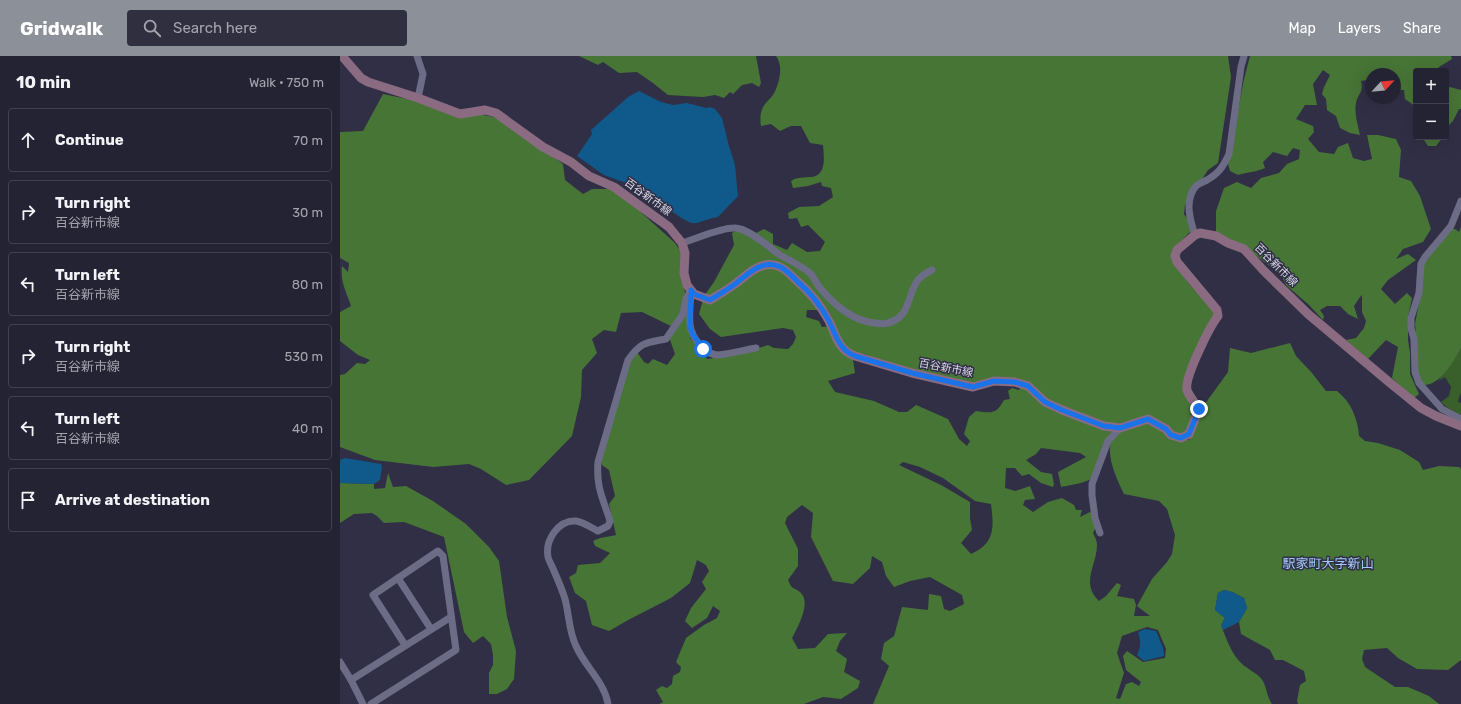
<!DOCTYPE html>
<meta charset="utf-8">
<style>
body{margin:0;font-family:Rubik,"Noto Sans JP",sans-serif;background:#302f40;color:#f1f3f6}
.controls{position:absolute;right:12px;top:12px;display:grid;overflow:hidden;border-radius:4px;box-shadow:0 4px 16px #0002}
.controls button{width:36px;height:36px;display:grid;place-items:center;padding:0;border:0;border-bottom:1px solid #41404f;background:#242334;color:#f1f3f6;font:20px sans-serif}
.compass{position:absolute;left:1025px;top:12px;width:36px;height:36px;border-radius:50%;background:#242334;box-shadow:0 4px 16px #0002;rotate:64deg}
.stop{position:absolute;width:12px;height:12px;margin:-9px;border:3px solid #1a73e8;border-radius:50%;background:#fff}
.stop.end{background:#1a73e8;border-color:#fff;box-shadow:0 1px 4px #0008}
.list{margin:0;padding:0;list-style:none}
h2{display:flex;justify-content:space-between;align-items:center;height:52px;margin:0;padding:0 16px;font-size:17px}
h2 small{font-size:13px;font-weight:400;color:#a3a4ac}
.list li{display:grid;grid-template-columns:26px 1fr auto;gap:12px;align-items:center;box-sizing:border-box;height:64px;margin:0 8px 8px;padding:0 8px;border:1px solid #41404f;border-radius:4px}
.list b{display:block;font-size:15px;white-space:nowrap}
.list p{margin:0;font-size:13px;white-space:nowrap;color:#a3a4ac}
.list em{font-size:13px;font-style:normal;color:#a3a4ac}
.icon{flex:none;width:22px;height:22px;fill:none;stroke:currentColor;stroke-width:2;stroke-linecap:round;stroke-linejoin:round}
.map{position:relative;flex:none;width:1121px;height:648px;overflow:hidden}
header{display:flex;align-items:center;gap:24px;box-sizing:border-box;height:56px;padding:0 20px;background:#8c9099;color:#fff}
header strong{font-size:19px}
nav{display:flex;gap:22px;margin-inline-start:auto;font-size:14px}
.search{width:280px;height:36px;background:#302f40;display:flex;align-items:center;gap:10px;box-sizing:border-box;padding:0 14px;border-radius:4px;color:#a3a4ac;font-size:15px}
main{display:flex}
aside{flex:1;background:#242334}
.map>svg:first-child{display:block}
.green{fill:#39602b}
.forest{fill:#477536;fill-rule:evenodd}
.water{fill:#10598b}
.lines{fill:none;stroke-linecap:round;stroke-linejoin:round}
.minor{stroke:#6c6c86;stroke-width:7}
.secondary{stroke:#8a6b82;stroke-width:9}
.route{stroke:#1a73e8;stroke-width:5}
.labels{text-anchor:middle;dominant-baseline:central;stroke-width:3;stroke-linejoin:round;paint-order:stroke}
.street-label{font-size:11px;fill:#d8d8e7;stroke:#302f45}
.quarter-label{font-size:13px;fill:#a2ccfb;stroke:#302f45}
</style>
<header>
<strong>Gridwalk</strong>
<div class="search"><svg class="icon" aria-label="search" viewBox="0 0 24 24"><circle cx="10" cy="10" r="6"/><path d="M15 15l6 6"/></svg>Search here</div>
<nav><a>Map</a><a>Layers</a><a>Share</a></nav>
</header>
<main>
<aside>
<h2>10 min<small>Walk · 750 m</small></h2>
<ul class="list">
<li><svg class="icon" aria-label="ahead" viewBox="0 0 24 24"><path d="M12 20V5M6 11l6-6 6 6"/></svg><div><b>Continue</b></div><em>70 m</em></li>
<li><svg class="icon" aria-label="right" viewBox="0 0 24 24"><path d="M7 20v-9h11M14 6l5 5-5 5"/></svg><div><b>Turn right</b><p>百谷新市線</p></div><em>30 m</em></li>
<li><svg class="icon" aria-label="left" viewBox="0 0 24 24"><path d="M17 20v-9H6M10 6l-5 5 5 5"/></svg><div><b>Turn left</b><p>百谷新市線</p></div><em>80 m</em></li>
<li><svg class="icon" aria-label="right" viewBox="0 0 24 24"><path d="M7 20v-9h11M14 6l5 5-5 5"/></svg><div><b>Turn right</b><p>百谷新市線</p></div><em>530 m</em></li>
<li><svg class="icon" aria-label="left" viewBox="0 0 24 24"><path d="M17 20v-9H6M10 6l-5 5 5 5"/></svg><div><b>Turn left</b><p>百谷新市線</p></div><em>40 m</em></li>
<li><svg class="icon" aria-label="arrive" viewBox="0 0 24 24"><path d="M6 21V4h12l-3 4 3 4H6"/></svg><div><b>Arrive at destination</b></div></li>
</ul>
</aside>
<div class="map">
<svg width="1121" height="648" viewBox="0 0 1121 648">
<rect width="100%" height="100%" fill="#302f45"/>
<!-- green -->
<polygon class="green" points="1121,292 1121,337 1119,341 1118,346 1121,347 1121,359 1108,352 1101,346 1109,340 1111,331 1105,321 1098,325 1114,304"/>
<!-- forest -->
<g class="forest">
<polygon points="239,0 416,0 421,27 419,31 412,27 402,29 393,38 390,36 384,42 375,39 363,41 328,39 313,27 297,16 279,17 263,6 258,9"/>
<path d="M436,0H888L891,21L878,107L868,114L845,149L844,158L855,174L849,177L832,194L833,206L850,229L877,259L861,281L846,323L845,336L857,354L848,376L839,379L809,359L778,368H767L721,353L708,345L693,330L680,324L652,323L634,330L592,321L590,317H576L534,303C522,292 517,305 504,289C496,279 495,262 486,252C485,250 481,248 479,247L478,254H467L466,261L479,265L482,271L490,270L498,292L513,304L515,317L488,325L495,336L534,345L559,356H567L576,349L608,363L619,383L627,390L630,385L624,378L629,361L636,355C651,357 656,359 664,344L670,343L668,335L672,332L679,334L681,329L718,355L763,370L777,372C770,377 765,383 763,392C759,406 764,415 749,424C741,428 729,429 721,431L718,416L746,401L740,397L701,392L696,398L686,404L701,416L712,418L714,428L713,431L701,427L689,418L682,420L675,412H666L665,432L675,435L690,430L695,443L685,444L683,449L693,456L708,446L722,442L734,449L736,454H742L740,461L750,456L759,464L753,477C755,481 757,485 757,489C757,509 740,527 759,545L766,540L777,527L781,529L777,540L794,543L796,549L794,560H810L797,550L812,523L827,506L832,498L835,479L827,453L819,445L784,438C777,424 762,393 775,379C781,373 799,369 807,366L835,383L849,384L862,352L888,316L890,292L911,297L950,287L956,300L972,317L986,335H997C1011,346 1018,363 1019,380L1025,385L1038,387L1060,394L1079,406L1083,414L1099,410L1119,411L1121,413V604L1108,614L1077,613L1058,602L1047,592L1024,594L1022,603L1025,611L1055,631H1068L1089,640L1099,648H958L957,645L960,629L966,625L964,615L943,604H935L930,594L901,578L899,566L907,552L904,542L892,536L884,534L878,537L875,554L885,562L881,569C886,582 891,597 901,607C907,613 919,618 923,625C927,633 927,641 932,648H533L549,610L541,603L544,587L554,580L562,551L588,554L589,538L601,540L604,553L610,555L624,548L622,539L590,521L570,525L554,531L546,520L542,506L532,500L530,512L513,528L493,525L471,481L473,457L462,449L447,461L445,467L458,493V510L448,524C453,536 454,530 461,537C471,547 458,571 452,582L458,593L475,592L488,578L507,577L500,585L496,595L507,603L504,616L520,625L518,632L501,643L483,641L464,648H319L323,646L316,634L322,630L327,632L332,628L333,620L340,616L341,611L336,606L346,582L364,569L377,562L380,555L373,550L367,562L352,572L345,565L351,552L366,533L362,526L369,515L366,509L357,504L350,527L331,542L290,563L269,575L252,569L246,545L235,537L229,521L236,517L238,509L260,507L270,497L255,490L253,485C260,481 268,481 276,479L269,448L275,440L269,414L262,409L260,401L291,303L297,296L304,306L308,308L313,303L327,309L335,298L329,281L345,258L347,243L350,282L360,293L367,303L400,298L428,289L434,292L448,293L453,288L456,281L453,274L443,272L381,281L370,273L359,258L364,240L374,226L394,189L392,177L403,170L416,177L424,173L433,178V188L447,194L452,187L467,196L480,195L485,186L468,169L461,171L457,162L449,163L448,157L459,151L479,150L493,141L491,132L482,130L481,126L468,130L453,132L451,125C457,121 461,122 469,121C487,121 484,102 483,89L470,87L461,70H451L440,75L431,68L421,70C420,64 420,57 423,51C425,47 430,43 433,39C439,29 444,10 436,0ZM563,406L580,411L603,422L635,445L651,448C654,472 655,487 631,498L621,487L632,474L630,462V446L601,429L559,409ZM807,571L818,574L826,593L825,602L803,606L787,595L783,600L786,614L801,626L799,630L792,626L786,628L780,643L776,642L784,617L777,597L782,580Z"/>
<path d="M910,0H1111L1112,3L1099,11L1096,15H1076V51L1065,43L1064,34H1055V18H1031V25L1027,24L1021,25C1024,37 1018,37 1016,47C1014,57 1018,69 1020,79L1010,77L1000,72L996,60L987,54L986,43L982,38L984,31L990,19L983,14L973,28L977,49H965L956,63L973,70L974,76L968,83L979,96L994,98L998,91L1008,87L1013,102L1024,105L1032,103L1027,79H1038L1056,83L1061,94L1059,121L1071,125L1080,140L1091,173L1083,186L1063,193L1056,203L1068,198L1076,204L1048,224L1041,233L1055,248L1067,237L1072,242L1068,261V284L1070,297V318L1079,338L1074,342L1052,322L1058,291L1046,284L1028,303L1006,284L1016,282L1024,272L1026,265L1022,256V239L1020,241L1014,250L1018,263L1008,258L1000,250H987L980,254L984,260L983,264L969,249L946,229L941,219L905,191L876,176V155L884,132L897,126L911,132L921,122L939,117L947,108L959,103L960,94L953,92L947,100L933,96L923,106L925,112C917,116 907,116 898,119L890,115L888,108L904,23Z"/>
<polygon points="1106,30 1121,34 1121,53 1119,53 1113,65 1106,72"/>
<path d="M43,38L158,62L223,108L225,124L243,138L252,133H274L283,140L335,187L342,197V220L345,236L342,255L333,271L302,256L281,257L276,276L264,274L252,283L257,297L242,314L241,341L232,380L189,424L166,429L141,413L129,408L93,411L35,404L0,391V319L5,318L17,307L25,308L30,304L18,299L0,285V256L11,250C7,237 0,227 2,210L8,216L9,207L0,202V76L23,75Z"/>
<polygon points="1082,81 1103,81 1096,90 1088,90"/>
<path d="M1121,171V292C1114,305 1100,330 1083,329L1075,311L1076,280L1075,268L1081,237V212L1110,173H1115L1119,176Z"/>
<polygon points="48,417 53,431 66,430 93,445 126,468 149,491 159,505 167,561 176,595 174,623 167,633 157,638 149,638 149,617 153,609 153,599 151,588 143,580 133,587 124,576 104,481 64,466 44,467 37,460 32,457 14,458 0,467 0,427 34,428 34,433 45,432"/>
</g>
<!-- water -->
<g class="water">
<path d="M299,35L321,46L333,49L347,47L366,52L370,51L375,53L382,62L389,90L395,109L398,140L378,161C370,162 364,165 357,167C349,169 338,159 331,155L325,158L297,131L264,119L237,100L252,78L251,74L288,41Z"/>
<polygon points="5,402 41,408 42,410 40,424 34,428 0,427 0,404"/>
<polygon points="884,534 892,536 904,542 907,552 899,566 883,574 881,569 885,562 875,554 878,537"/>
<path d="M805,573L816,575L823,592L824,600L804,605L797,599C801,591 801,585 798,576Z"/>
</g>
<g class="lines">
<!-- minor -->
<g class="minor">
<polyline points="77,0 83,18 78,42"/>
<polyline points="1121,145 1111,170 1085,201 1081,208 1079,237 1071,262 1071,272 1074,283 1075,316 1079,327 1102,353 1121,363"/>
<path d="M855,179C850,164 844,144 856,130C858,128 863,126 867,124C879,117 883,111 889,98L901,11L904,0"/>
<path d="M342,187C356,183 379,172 394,172C407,171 430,192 440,199C451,205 462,210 471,218C475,223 477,229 481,233C495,250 515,266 536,267C540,268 545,268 548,267C570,261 567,242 576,227C579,221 586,217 592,214"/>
<path d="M351,238C350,248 349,259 350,269C352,282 365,299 378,299C390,298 404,294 416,292"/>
<polyline points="760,477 755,462 752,439 752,428 768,385 780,372"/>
<polyline points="58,522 91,573"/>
<polyline points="0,606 11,624 23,648"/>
<polyline points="11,624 111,561"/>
<polyline points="31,648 116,594 103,500 98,495 33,539 65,589"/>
<path d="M268,648C264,625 245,611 236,590C229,576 229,558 225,543C222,533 218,524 214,515C212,510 209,505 208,501C205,484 218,464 236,465C243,466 252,472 258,475L268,470L270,465C263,442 256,432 258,406L288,304C301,286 305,287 326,283L343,258L346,242L351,234"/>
</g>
<!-- secondary -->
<path class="secondary" d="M2,0L21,22L28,26L78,42L120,58L145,54L156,57L203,91L231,106L249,120L274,131L329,171L342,187L345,197L344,217L347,229L354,238L370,244C378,239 387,234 395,228C408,218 421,204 438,210C445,212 452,220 457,225C470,236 481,250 489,265C496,279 498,294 515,300L572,317L633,331L654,325L675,326L688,330L705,346L722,354L764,370L780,372L808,363L826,373L831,379L841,382L849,378L859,353C855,347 849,340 847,334C844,322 870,270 878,260L877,254L837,206L835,200L837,194L855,179L860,177L876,180L888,187L904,193L924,215L968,258L1049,326L1081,352L1096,360L1121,370"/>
</g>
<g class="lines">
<!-- route -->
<path class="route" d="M363,293L352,277L350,270L351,234L354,238L370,244C378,239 387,234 395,228C408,218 421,204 438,210C445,212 452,220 457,225C470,236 481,250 489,265C496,279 499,294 515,300L572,317L633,331L654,325L675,326L688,330L705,346L722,354L764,370L780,372L808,363L826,373L831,379L841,382L849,378L859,353"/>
</g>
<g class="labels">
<!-- street labels -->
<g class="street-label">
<text transform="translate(308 141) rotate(36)">百谷新市線</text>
<text transform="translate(936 209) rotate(45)">百谷新市線</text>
<text transform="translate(606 312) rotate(11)">百谷新市線</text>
</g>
<!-- quarter labels -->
<g class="quarter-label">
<text x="988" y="507">駅家町大字新山</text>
</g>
</g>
</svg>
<div class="controls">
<button>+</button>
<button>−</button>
</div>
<svg class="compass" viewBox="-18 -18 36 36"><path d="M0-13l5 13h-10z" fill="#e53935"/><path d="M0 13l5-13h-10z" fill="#a3a4ac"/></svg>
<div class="stop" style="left:363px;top:293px"></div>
<div class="stop end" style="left:859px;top:353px"></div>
</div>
</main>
